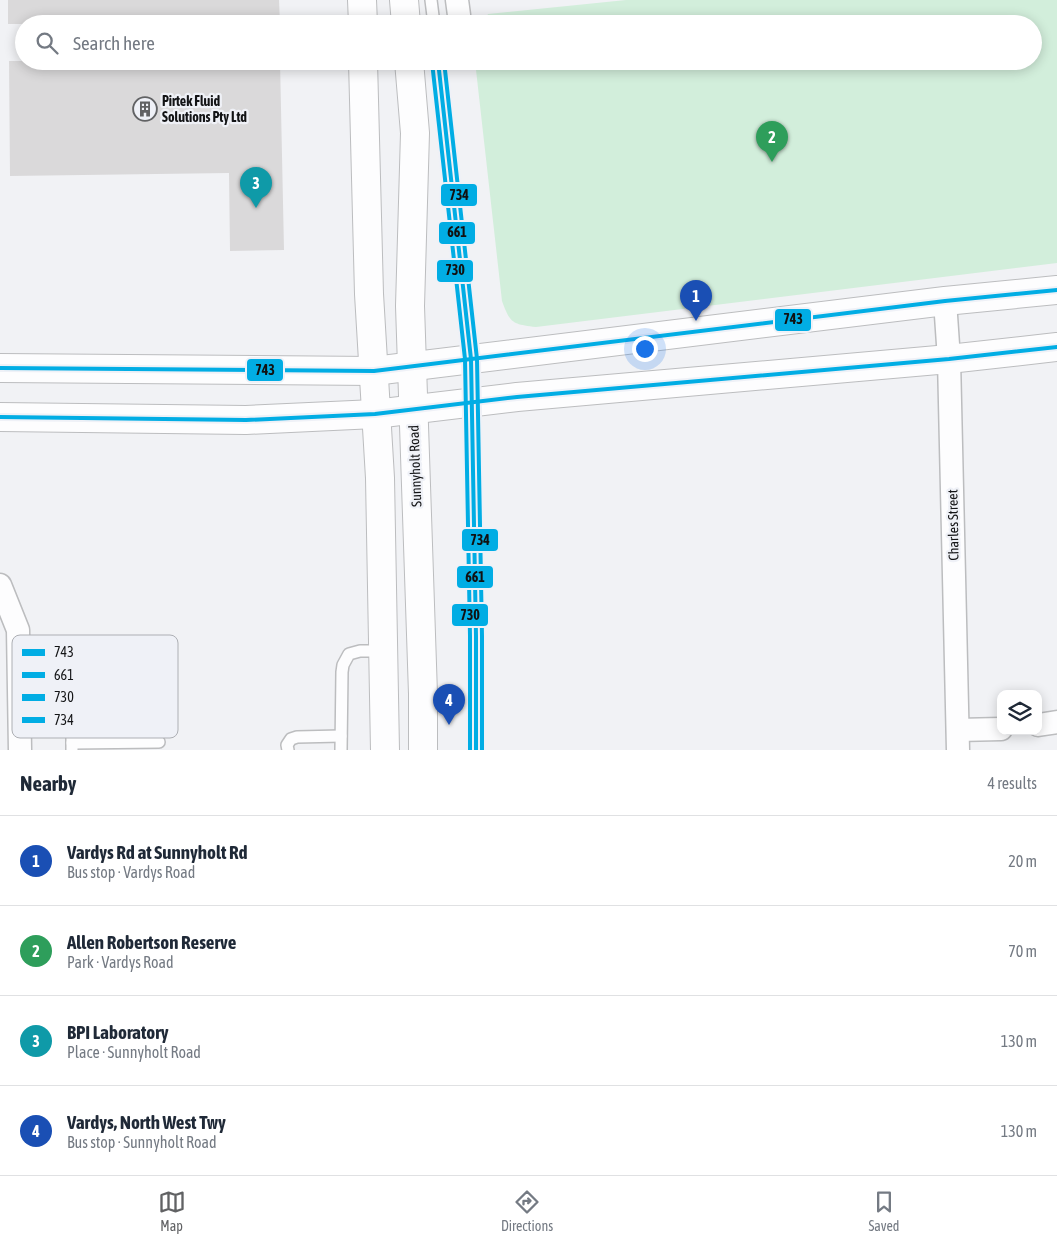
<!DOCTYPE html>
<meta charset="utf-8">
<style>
body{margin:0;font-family:"Asap Condensed",sans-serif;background:#f6f6f7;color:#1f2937}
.controls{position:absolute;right:15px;bottom:15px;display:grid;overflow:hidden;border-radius:10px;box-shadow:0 2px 12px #0003}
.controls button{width:45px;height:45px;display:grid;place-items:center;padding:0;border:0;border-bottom:1px solid #e0e1e3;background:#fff;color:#1f2937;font:25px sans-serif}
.you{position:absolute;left:644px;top:348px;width:18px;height:18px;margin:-12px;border:4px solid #fff;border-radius:50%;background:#1a73e8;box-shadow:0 0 0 8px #1a73e833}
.badge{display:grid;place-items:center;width:32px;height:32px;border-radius:50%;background:#616264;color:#fff;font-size:16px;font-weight:700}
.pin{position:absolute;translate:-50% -41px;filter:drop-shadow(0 1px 2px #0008)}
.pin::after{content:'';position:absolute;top:26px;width:18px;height:15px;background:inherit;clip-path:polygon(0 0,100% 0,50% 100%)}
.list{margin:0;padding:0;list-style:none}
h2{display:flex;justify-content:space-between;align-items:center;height:65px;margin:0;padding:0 20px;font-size:21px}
h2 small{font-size:16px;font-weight:400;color:#747a83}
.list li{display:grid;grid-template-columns:32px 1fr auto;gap:15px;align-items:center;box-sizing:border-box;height:90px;padding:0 20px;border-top:1px solid #e0e1e3}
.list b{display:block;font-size:19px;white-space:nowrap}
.list p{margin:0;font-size:16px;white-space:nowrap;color:#747a83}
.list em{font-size:16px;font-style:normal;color:#747a83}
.icon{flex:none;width:28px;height:28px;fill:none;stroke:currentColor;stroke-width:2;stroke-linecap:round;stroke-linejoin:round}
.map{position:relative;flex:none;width:1057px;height:750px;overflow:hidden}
.search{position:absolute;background:#fff;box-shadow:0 2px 12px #0003;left:15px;right:15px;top:15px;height:55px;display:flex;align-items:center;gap:12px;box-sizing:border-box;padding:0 18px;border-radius:28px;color:#747a83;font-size:19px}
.sheet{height:425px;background:#fff}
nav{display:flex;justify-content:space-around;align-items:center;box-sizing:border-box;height:70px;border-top:1px solid #e0e1e3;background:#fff;font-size:14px;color:#747a83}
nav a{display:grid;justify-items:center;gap:2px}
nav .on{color:#616264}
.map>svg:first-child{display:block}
.green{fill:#d2eedb}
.building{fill:#dad9da}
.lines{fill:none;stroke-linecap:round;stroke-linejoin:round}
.service-casing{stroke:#bcbdbf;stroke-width:14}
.minor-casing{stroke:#bcbdbf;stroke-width:25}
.secondary-casing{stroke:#bcbdbf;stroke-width:30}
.primary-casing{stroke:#bcbdbf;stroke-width:30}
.service{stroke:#fdfdfe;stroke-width:11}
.minor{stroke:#fdfdfe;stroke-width:22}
.secondary{stroke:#fdfdfe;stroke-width:28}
.primary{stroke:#fdfdfe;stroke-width:28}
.bus-1-casing{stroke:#eff1f7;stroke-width:8}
.bus-2-casing{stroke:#eff1f7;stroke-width:8}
.bus-3-casing{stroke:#eff1f7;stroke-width:8}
.bus-4-casing{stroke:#eff1f7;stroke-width:8}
.bus-1{stroke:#01ade4;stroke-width:4}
.bus-2{stroke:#01ade4;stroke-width:4}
.bus-3{stroke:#01ade4;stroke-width:4}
.bus-4{stroke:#01ade4;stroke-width:4}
.labels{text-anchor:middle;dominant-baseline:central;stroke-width:4.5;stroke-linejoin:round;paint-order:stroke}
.poi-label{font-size:14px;font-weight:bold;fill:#131416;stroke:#eff1f7;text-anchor:start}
.street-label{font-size:14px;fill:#131416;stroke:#eff1f7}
.key{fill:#eff1f7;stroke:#adafb4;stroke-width:1}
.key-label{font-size:14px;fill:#131416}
.line-badge{stroke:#eff1f7;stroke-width:2}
.pale-badge-label{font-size:14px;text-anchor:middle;font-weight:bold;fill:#111}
</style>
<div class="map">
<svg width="1057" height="750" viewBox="0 0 1057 750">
<rect width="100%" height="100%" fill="#f1f2f5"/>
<!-- green -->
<path class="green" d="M626,0H1057V263L536,327C512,324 510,323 502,301L475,61H1033V24H483L488,14Z"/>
<!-- building -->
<g class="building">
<polygon points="8,0 279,0 280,24 8,24"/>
<polygon points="9,61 280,61 284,250 230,251 229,173 10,176"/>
</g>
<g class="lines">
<!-- service casing -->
<g class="service-casing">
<g id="service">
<polyline points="431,0 434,24"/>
<polyline points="438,61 471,359 476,636 476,750"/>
<polyline points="19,667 64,666 70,670 71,685"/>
<polyline points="72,713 72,749"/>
<polyline points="72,743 159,742"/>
<polyline points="288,750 287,745 291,739 297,737 341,736"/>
<polyline points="341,750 342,672 343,665 349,654 360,651 383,651"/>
</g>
</g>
<!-- minor casing -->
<g class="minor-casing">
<g id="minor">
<polyline points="457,0 459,15"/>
<polyline points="945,301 949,359 958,750"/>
<polyline points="0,585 18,630 20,750"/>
<polyline points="1038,725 1057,722"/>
<polyline points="958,730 1001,729"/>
</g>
</g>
<!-- secondary casing -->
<g class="secondary-casing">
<g id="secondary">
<polyline points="0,368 374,371 945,301 1057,290"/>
<polyline points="0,417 246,420 375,414 517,397 949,359 1057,347"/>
</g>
</g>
<!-- primary casing -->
<g class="primary-casing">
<g id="primary">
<polyline points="362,0 363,24"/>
<polyline points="404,0 406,24"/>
<polyline points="363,61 369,294 380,478 385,750"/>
<polyline points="409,61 415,133 410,306 423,694 423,750"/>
</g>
</g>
<!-- service -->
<use href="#service" class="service"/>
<!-- minor -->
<use href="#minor" class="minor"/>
<!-- secondary -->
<use href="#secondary" class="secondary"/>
<!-- primary -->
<use href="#primary" class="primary"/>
<!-- bus-1 casing -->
<g class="bus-1-casing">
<g id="bus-1">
<polyline points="0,368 374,371 945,301 1057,290"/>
<polyline points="0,417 246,420 375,414 517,397 949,359 1057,347"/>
</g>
</g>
<!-- bus-2 casing -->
<g class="bus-2-casing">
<polyline id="bus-2" points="438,61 471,359 476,636 476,750"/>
</g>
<!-- bus-3 casing -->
<g class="bus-3-casing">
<polyline id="bus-3" points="432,62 465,359 470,636 470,750"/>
</g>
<!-- bus-4 casing -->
<g class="bus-4-casing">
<polyline id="bus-4" points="444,61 477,359 482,636 482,750"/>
</g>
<!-- bus-1 -->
<use href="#bus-1" class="bus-1"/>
<!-- bus-2 -->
<use href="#bus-2" class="bus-2"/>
<!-- bus-3 -->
<use href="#bus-3" class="bus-3"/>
<!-- bus-4 -->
<use href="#bus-4" class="bus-4"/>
</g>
<!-- icons -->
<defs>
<g id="building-ring" transform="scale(1.25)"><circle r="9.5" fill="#eff1f7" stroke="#616264" stroke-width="1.5"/><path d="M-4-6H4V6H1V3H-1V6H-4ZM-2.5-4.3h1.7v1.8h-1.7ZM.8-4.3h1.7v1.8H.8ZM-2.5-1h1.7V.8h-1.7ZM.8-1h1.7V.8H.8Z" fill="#616264"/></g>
</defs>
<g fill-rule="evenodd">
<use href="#building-ring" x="145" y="109"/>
</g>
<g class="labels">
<!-- poi labels -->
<g class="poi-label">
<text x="162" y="101">Pirtek Fluid<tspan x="162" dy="16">Solutions Pty Ltd</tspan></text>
</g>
<!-- street labels -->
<g class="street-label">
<text transform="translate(415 466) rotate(-92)">Sunnyholt Road</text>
<text transform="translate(953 525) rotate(-91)">Charles Street</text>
</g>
</g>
<!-- legend -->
<rect x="12" y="635" width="166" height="103" rx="8" class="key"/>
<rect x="22" y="649" width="23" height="7" fill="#01ade4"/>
<rect x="22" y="672" width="23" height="6" fill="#01ade4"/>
<rect x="22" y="694" width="23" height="7" fill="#01ade4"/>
<rect x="22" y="717" width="23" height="6" fill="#01ade4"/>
<g class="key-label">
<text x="54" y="657">743</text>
<text x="54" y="680">661</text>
<text x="54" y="702">730</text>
<text x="54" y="725">734</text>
</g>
<g class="line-badge">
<rect x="440" y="183" width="38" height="24" rx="5" fill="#01ade4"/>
<rect x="438" y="221" width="38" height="24" rx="5" fill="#01ade4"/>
<rect x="436" y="259" width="38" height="24" rx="5" fill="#01ade4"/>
<rect x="774" y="308" width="38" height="24" rx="5" fill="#01ade4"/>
<rect x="246" y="358" width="38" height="24" rx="5" fill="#01ade4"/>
<rect x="461" y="528" width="38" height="24" rx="5" fill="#01ade4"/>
<rect x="456" y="565" width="38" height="24" rx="5" fill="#01ade4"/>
<rect x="451" y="603" width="38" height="24" rx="5" fill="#01ade4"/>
</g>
<g class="pale-badge-label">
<text x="459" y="200">734</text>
<text x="457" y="237">661</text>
<text x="455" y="275">730</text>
<text x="793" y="324">743</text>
<text x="265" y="375">743</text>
<text x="480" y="545">734</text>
<text x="475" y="582">661</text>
<text x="470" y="620">730</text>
</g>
</svg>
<div class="controls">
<button><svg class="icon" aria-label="layers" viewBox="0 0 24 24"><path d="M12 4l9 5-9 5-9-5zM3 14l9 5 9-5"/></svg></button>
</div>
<div class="you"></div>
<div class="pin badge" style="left:696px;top:321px;background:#1a4fb4">1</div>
<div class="pin badge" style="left:772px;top:162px;background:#2e9e5b">2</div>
<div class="pin badge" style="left:256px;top:208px;background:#0f9aa8">3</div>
<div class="pin badge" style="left:449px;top:725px;background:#1a4fb4">4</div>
<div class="search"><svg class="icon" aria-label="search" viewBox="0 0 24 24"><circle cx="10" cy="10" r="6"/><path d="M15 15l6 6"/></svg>Search here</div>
</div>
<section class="sheet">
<h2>Nearby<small>4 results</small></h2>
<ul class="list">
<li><span class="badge" style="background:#1a4fb4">1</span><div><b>Vardys Rd at Sunnyholt Rd</b><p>Bus stop · Vardys Road</p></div><em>20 m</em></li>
<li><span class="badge" style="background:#2e9e5b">2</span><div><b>Allen Robertson Reserve</b><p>Park · Vardys Road</p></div><em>70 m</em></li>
<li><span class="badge" style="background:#0f9aa8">3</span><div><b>BPI Laboratory</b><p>Place · Sunnyholt Road</p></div><em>130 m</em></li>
<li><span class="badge" style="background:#1a4fb4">4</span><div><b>Vardys, North West Twy</b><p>Bus stop · Sunnyholt Road</p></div><em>130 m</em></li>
</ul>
</section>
<nav>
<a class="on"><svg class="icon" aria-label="map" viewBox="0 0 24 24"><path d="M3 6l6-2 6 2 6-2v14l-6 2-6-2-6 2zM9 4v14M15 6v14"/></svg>Map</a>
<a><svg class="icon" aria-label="directions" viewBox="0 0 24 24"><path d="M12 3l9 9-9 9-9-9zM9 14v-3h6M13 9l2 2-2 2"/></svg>Directions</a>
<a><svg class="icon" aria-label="saved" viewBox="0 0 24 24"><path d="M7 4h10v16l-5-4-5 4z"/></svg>Saved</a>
</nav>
